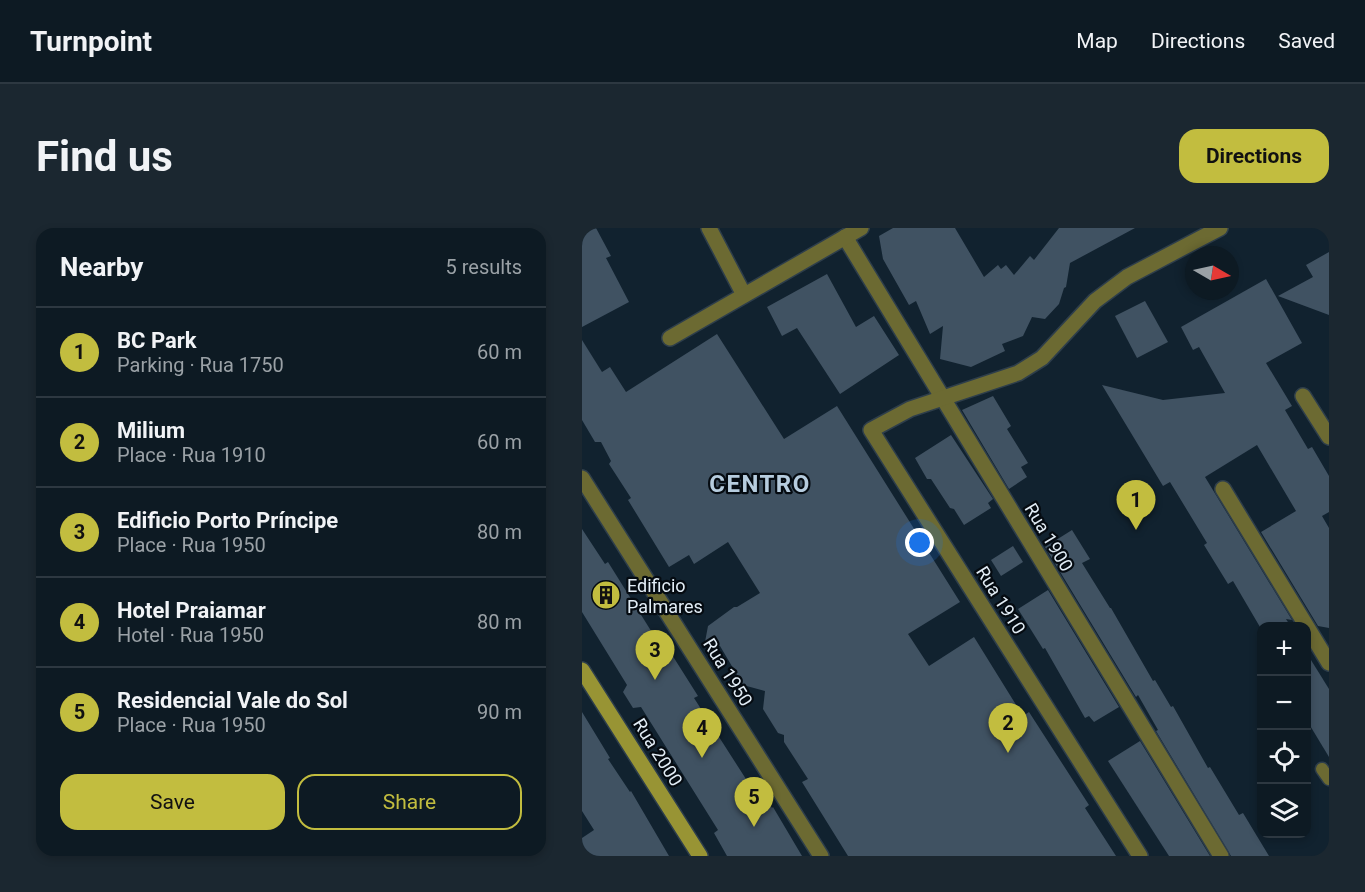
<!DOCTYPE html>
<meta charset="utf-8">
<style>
body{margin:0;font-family:Roboto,sans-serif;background:#1b2730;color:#f1f3f6}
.controls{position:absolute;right:18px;bottom:18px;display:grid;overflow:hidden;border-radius:12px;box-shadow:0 3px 9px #0003}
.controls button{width:54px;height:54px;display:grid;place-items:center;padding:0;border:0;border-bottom:2px solid #2d3841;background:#0d1a23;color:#f1f3f6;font:30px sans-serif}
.compass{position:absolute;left:603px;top:18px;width:54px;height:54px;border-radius:50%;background:#0d1a23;box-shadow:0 3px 9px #0003;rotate:99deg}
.you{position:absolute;left:338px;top:315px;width:21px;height:21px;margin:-15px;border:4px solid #fff;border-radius:50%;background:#1a73e8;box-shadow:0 0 0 9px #1a73e833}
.badge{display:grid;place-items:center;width:39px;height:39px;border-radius:50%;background:#c2bd3f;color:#111;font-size:20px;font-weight:700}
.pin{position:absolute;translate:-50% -50px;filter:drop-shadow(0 2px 3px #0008)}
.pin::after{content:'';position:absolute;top:32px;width:21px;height:18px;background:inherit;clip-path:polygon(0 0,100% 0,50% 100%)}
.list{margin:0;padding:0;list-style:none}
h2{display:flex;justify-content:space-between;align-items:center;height:78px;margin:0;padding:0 24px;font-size:26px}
h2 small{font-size:20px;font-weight:400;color:#9aa1a6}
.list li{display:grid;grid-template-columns:39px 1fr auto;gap:18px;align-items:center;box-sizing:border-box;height:90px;padding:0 24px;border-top:2px solid #2d3841}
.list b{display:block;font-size:22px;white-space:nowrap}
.list p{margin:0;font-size:20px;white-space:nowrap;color:#9aa1a6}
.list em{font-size:20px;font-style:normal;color:#9aa1a6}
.actions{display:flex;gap:12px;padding:18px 24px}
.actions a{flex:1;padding:14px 0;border:2px solid #c2bd3f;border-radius:18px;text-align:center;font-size:21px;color:#c2bd3f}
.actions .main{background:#c2bd3f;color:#111}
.icon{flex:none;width:33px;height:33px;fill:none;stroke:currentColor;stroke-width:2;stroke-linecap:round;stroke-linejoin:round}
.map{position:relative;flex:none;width:747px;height:628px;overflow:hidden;border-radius:18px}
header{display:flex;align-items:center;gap:36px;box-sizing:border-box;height:84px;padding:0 30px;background:#0d1a23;border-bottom:2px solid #2d3841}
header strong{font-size:28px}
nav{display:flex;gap:33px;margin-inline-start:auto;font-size:21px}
.intro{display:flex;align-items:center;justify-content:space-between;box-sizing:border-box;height:144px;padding:0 36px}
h1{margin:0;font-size:42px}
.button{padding:15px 27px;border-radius:18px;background:#c2bd3f;color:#111;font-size:21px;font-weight:700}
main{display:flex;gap:36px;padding:0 36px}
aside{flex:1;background:#0d1a23;border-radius:18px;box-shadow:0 3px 9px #0003}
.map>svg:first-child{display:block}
.building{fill:#405262}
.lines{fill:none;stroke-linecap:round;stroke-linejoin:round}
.lane-casing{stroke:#2e3e4b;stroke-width:15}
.street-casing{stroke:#2e3e4b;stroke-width:18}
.secondary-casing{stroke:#2e3e4b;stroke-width:18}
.lane{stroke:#6c6a32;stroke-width:12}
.street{stroke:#6c6a32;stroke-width:15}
.secondary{stroke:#989434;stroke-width:15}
.labels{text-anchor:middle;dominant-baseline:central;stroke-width:4.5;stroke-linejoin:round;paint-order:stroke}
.street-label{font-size:18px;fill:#e2edf6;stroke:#050b11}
.poi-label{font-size:18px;fill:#e2edf6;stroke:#050b11;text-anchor:start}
.district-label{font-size:24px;font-weight:bold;letter-spacing:1.5px;fill:#b6ccde;stroke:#050b11}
</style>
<header>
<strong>Turnpoint</strong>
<nav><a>Map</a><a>Directions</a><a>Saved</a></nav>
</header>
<div class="intro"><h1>Find us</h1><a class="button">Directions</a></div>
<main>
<aside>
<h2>Nearby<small>5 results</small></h2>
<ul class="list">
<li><span class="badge">1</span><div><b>BC Park</b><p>Parking · Rua 1750</p></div><em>60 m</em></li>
<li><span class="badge">2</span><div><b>Milium</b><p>Place · Rua 1910</p></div><em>60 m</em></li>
<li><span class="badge">3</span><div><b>Edificio Porto Príncipe</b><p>Place · Rua 1950</p></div><em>80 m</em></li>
<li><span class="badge">4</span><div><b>Hotel Praiamar</b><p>Hotel · Rua 1950</p></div><em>80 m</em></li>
<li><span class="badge">5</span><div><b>Residencial Vale do Sol</b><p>Place · Rua 1950</p></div><em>90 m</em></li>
</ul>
<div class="actions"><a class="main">Save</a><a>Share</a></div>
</aside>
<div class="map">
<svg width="747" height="628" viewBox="0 0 747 628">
<rect width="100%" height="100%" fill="#11222f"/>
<!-- building -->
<g class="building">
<polygon points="0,0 14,0 29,28 24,30 47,74 0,99"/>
<polygon points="311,0 373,0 402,49 416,37 419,41 424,37 432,47 448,28 452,32 477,0 553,0 488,35 484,59 482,60 477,76 463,91 450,89 441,108 420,116 423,123 389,139 358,131 361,98 348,106 334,73 327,77 301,31 297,8"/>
<polygon points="747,24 747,87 696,68 731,49 724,37"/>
<polygon points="245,46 274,99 292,88 317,127 258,166 215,100 200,108 185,79"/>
<polygon points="684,51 720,115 684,135 710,178 703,182 726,221 730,219 747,248 747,284 740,288 747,300 747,400 736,398 679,304 714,283 675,217 623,249 710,392 704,391 709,399 678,399 651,353 646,356 622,317 625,315 588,254 581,258 520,157 581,172 643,165 617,119 611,122 599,99"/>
<polygon points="563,73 586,114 555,130 533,88"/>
<polygon points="135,106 202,211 255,178 378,374 326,406 347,438 392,409 441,488 447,484 507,577 503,580 534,628 266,628 220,554 226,551 202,514 202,507 196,505 181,481 183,463 161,457 138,418 123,414 126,398 152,379 155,379 178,365 146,314 112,336 107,327 87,339 46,272 49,270 27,236 29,233 19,214 13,214 0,192 0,112 20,144 28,139 44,164"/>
<polygon points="411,168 429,198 425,201 446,235 439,239 445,249 427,261 380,182"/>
<polygon points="369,207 411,271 406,275 409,280 382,297 372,281 368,280 349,251 345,251 333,230"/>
<polygon points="0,301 23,336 26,334 76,414 80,411 116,468 112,470 180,576 185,572 190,580 191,579 220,628 145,628 132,605 136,602 59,479 51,480 41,464 45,457 0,384"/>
<polygon points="490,302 508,331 500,335 528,380 529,380 571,453 573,452 589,479 591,478 626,540 628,539 657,587 661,585 687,628 649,628 574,503 576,502 556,467 554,469 463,319"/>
<polygon points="431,318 441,334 419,348 409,332"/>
<polygon points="466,362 537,479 512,494 507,488 503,490 463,420 461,421 436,381"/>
<polygon points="724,424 747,461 747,529 724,491"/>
<polygon points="0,484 28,530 26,531 48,564 49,563 87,628 0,628 0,610 12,602 0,583"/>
<polygon points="558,513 628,628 587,628 526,533"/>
</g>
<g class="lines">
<!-- lane casing -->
<g class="lane-casing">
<polyline id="lane" points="740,541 747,551"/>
</g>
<!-- street casing -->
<g class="street-casing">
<g id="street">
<polyline points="127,0 162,67"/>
<polyline points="263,9 639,628"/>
<polyline points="88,110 279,0"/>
<polyline points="721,168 747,209"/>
<polyline points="0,250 239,628"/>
<polyline points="641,261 747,435"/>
<polyline points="558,628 289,202 328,181 436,145 460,130 513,73 545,49 638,0"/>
</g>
</g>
<!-- secondary casing -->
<g class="secondary-casing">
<polyline id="secondary" points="0,442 118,628"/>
</g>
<!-- lane -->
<use href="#lane" class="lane"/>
<!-- street -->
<use href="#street" class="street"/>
<!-- secondary -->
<use href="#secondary" class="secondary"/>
</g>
<!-- icons -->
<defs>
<g id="building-disc" transform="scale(1.5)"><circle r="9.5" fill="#c2bd3f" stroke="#050b11"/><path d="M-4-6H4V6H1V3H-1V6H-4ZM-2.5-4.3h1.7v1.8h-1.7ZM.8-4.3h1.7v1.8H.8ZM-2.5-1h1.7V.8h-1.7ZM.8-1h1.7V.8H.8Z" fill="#111"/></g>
</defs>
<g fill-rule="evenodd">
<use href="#building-disc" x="24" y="367"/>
</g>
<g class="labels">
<!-- street labels -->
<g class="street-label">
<text transform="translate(467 309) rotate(59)">Rua 1900</text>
<text transform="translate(419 372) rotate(58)">Rua 1910</text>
<text transform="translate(146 444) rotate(58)">Rua 1950</text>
<text transform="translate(76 524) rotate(58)">Rua 2000</text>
</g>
<!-- poi labels -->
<g class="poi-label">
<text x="45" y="357">Edificio<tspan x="45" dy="21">Palmares</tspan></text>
</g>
<!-- district labels -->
<g class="district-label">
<text x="178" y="256">CENTRO</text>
</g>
</g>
</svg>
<div class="controls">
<button>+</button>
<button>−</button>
<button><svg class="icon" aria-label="locate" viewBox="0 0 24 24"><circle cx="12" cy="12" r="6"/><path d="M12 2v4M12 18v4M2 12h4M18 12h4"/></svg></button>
<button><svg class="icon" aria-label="layers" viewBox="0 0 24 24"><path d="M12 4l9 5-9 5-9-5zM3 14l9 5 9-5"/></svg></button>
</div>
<svg class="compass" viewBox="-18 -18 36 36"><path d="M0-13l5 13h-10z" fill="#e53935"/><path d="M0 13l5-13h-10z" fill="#9aa1a6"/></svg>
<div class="you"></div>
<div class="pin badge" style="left:554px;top:302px">1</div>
<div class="pin badge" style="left:426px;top:525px">2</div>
<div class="pin badge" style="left:73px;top:452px">3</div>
<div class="pin badge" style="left:120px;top:530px">4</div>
<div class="pin badge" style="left:172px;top:599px">5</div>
</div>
</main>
